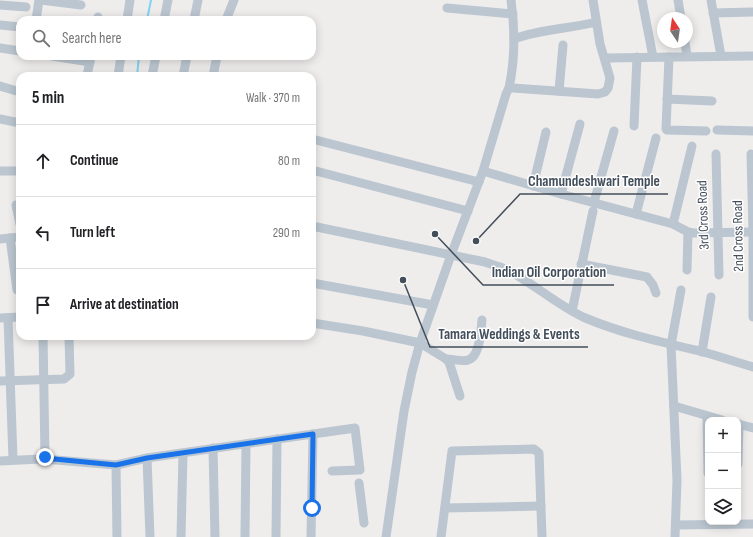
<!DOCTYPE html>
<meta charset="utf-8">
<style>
body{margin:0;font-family:"Sofia Sans Condensed",sans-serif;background:#f6f6f6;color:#202124}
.controls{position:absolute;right:12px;bottom:12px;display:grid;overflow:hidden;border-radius:8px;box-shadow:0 2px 10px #0003}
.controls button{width:36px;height:36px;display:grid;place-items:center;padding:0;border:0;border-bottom:1px solid #e0e0e0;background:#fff;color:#202124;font:20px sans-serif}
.compass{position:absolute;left:657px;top:12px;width:36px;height:36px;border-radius:50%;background:#fff;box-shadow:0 2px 10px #0003;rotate:347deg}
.stop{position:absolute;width:12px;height:12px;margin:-9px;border:3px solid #1a73e8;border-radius:50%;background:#fff}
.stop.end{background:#1a73e8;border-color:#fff;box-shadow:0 1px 4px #0008}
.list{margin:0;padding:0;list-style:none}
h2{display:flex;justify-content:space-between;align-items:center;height:52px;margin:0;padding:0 16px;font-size:17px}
h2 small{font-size:13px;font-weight:400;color:#757577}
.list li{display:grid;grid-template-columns:26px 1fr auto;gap:12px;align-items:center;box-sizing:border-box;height:72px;padding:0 16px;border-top:1px solid #e0e0e0}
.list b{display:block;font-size:15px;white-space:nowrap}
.list em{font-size:13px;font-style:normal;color:#757577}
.icon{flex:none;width:22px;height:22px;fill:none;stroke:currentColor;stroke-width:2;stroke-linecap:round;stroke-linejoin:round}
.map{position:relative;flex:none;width:753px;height:537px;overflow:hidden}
.search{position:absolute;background:#fff;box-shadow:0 2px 10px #0003;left:16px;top:16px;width:300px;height:44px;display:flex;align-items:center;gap:10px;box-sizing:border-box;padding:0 14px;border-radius:12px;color:#757577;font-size:15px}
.panel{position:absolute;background:#fff;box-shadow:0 2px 10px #0003;left:16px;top:72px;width:300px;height:268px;border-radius:12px}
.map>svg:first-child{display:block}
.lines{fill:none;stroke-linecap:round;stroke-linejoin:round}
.stream{stroke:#7fd3f2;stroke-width:2}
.minor{stroke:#bbc6d0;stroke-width:9}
.route{stroke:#1a73e8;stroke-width:5}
.labels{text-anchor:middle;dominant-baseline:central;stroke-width:3;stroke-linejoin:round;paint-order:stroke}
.street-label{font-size:14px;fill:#434e5b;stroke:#fff}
.leader{fill:none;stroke:#434e5b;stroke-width:1.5}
.callout-dot{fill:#434e5b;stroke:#fff;stroke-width:1.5}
.callout-label{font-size:15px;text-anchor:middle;font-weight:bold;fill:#434e5b;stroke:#fff;stroke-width:3;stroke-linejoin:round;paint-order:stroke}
</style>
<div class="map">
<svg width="753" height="537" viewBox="0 0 753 537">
<rect width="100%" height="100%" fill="#efecec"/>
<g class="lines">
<!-- stream -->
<g class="stream">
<polyline points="147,20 151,0"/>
<polyline points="137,76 139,56"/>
</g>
<!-- minor -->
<g class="minor">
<polyline points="41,0 81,5"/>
<polyline points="642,0 653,57"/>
<polyline points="678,0 681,18"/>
<polyline points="711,0 721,56"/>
<polyline points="0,5 26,7"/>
<polyline points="447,8 513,14"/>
<polyline points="713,13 753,12"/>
<polyline points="36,20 39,0"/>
<polyline points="98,20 98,17"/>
<polyline points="127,20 130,0"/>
<polyline points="164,20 168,0"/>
<polyline points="194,20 198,0"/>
<polyline points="226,20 234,0"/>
<polyline points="0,25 20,27"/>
<path d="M514,39C540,29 569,29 596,22"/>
<polyline points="685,42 687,56"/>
<polyline points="0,48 20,51"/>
<polyline points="52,56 90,62"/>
<polyline points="669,57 666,129 667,130 706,131"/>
<polyline points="605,58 753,56"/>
<polyline points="87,76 91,56"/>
<polyline points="118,76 121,56"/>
<polyline points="152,76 156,56"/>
<polyline points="183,76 187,56"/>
<polyline points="213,76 217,56"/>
<polyline points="0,86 20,92"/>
<path d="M509,88C515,60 515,29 511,0"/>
<polyline points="559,91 563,45"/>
<polyline points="667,99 712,101"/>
<polyline points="0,119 20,123"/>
<polyline points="634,126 637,57"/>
<polyline points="717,130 753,131"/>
<polyline points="312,139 479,182"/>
<polyline points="716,154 719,275"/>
<polyline points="751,154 753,232 753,317"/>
<polyline points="312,170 468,211"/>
<polyline points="0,171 20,171"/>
<polyline points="483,171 561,194 673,224 688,232 693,233 753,232"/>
<polyline points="533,186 546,132"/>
<polyline points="561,194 580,124"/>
<polyline points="594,202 614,131"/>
<polyline points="16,205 20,224"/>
<polyline points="636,214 656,138"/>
<polyline points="673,224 692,146"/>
<path d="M312,226L485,262C493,265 501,267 508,270C534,284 556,304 583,317C620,333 661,342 700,351C718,356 736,362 753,367"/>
<polyline points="10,238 17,290"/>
<polyline points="0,239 20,237"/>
<polyline points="581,264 647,277 653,285 656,293"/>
<polyline points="687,270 688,232"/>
<polyline points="312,283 433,305"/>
<polyline points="572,311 593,211"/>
<polyline points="0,318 20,317"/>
<polyline points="8,318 13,459"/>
<polyline points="312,323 363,331 420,343 446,359 449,362 460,396"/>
<polyline points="702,352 711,297"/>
<path d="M446,359C453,359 463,362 468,360C480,357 481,330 482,320"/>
<polyline points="0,381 64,379 70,374 69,336"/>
<polyline points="674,406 722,420"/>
<polyline points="707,416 708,473"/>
<polyline points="738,424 753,428"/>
<polyline points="213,448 215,537"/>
<polyline points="147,458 150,537"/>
<polyline points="44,459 116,465 147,458 355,428 360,470 332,471"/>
<polyline points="0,461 41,459 45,457 43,336"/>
<polyline points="738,464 739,424"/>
<polyline points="116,465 117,537"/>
<polyline points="359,483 364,523"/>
<polyline points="445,508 541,506"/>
<polyline points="676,525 753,524"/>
<polyline points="181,537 183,453"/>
<polyline points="245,537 246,444"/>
<polyline points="276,537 277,439"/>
<polyline points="311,537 313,434"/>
<polyline points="386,537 404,411 412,372 420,343 451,255 483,171 506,94 509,88 513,88 598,94 605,92 608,88 610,78 600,44 593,0"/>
<polyline points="441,537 452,451 534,449 539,453 542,537"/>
<polyline points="675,537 677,480 671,345 681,290"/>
</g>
</g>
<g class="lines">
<!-- route -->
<polyline class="route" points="45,457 44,458 116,465 147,458 313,434 312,508"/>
</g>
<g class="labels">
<!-- street labels -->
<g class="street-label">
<text transform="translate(703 215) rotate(-92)">3rd Cross Road</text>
<text transform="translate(738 236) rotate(-91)">2nd Cross Road</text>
</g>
</g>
<!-- callouts -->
<path class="leader" d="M476 241L520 194H668M435 234L483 285H614M403 280L430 347H588"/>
<g class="callout-dot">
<circle cx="476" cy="241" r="4"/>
<circle cx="435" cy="234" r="4"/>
<circle cx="403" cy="280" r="4"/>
</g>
<g class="callout-label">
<text x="594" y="186">Chamundeshwari Temple</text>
<text x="549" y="277">Indian Oil Corporation</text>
<text x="509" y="339">Tamara Weddings &amp; Events</text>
</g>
</svg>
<div class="controls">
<button>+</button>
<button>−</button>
<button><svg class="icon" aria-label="layers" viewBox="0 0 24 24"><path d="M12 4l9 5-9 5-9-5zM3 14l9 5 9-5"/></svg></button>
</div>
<svg class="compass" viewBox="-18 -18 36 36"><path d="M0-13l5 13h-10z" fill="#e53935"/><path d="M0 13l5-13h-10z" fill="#757577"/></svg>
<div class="stop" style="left:312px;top:508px"></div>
<div class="stop end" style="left:45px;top:457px"></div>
<div class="search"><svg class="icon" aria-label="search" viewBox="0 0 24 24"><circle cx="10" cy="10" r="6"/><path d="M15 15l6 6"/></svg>Search here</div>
<section class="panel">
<h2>5 min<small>Walk · 370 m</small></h2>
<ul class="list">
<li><svg class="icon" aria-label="ahead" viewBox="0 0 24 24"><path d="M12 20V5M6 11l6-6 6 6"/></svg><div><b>Continue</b></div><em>80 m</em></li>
<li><svg class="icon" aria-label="left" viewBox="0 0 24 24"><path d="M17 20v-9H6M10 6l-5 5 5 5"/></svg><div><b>Turn left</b></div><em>290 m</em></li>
<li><svg class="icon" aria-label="arrive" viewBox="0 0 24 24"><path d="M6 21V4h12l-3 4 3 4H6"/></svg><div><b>Arrive at destination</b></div></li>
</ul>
</section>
</div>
